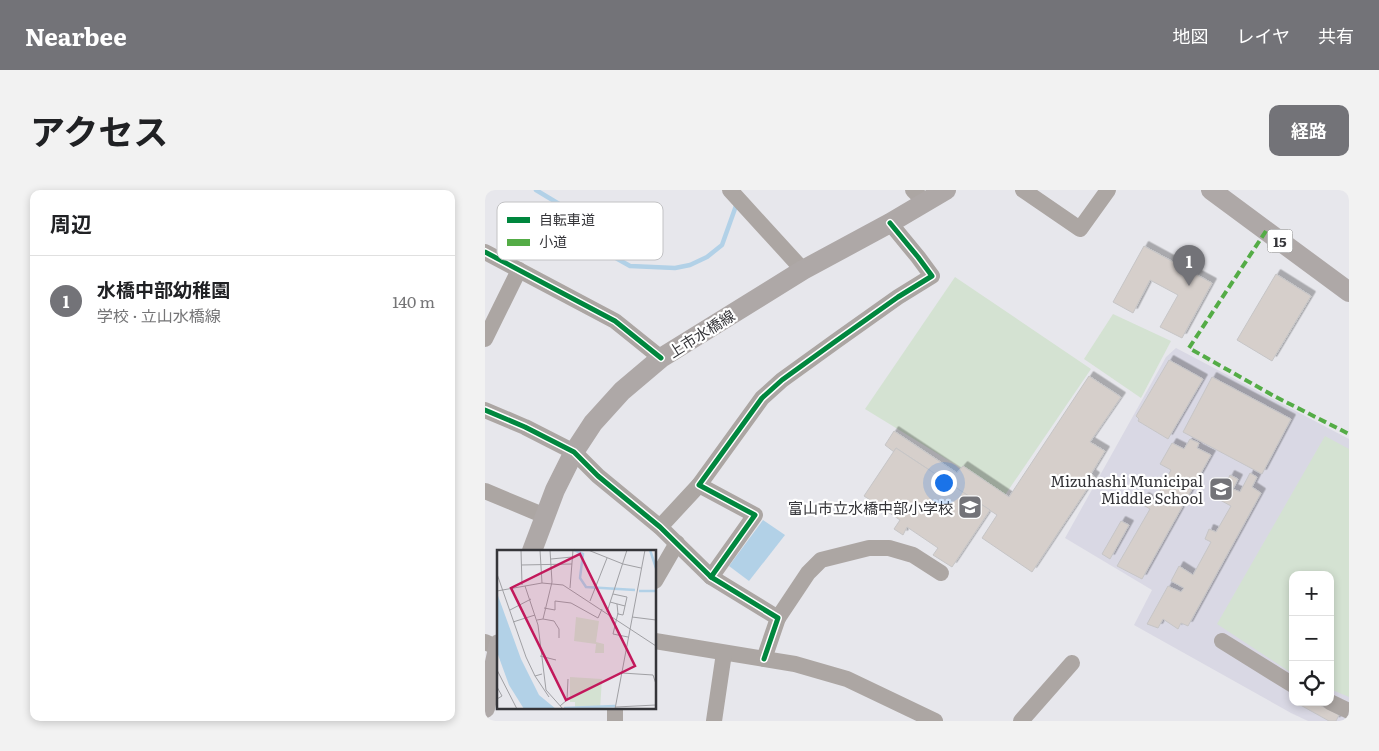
<!DOCTYPE html>
<html lang="ja">
<meta charset="utf-8">
<style>
body{margin:0;font-family:Literata,"Noto Sans JP",serif;background:#f2f2f2;color:#202124}
.controls{position:absolute;right:15px;bottom:15px;display:grid;overflow:hidden;border-radius:10px;box-shadow:0 2px 8px #0003}
.controls button{width:45px;height:45px;display:grid;place-items:center;padding:0;border:0;border-bottom:1px solid #e0e0e0;background:#fff;color:#202124;font:25px sans-serif}
.you{position:absolute;left:458px;top:292px;width:18px;height:18px;margin:-12px;border:4px solid #fff;border-radius:50%;background:#1a73e8;box-shadow:0 0 0 8px #1a73e833}
.badge{display:grid;place-items:center;width:32px;height:32px;border-radius:50%;background:#737378;color:#fff;font-size:16px;font-weight:700}
.pin{position:absolute;translate:-50% -41px;filter:drop-shadow(0 1px 2px #0008)}
.pin::after{content:'';position:absolute;top:26px;width:18px;height:15px;background:inherit;clip-path:polygon(0 0,100% 0,50% 100%)}
.list{margin:0;padding:0;list-style:none}
h2{display:flex;justify-content:space-between;align-items:center;height:65px;margin:0;padding:0 20px;font-size:21px}
h2 small{font-size:16px;font-weight:400;color:#757577}
.list li{display:grid;grid-template-columns:32px 1fr auto;gap:15px;align-items:center;box-sizing:border-box;height:90px;padding:0 20px;border-top:1px solid #e0e0e0}
.list b{display:block;font-size:19px;white-space:nowrap}
.list p{margin:0;font-size:16px;white-space:nowrap;color:#757577}
.list em{font-size:16px;font-style:normal;color:#757577}
.icon{flex:none;width:28px;height:28px;fill:none;stroke:currentColor;stroke-width:2;stroke-linecap:round;stroke-linejoin:round}
.map{position:relative;flex:none;width:864px;height:531px;overflow:hidden;border-radius:10px}
header{display:flex;align-items:center;gap:30px;box-sizing:border-box;height:70px;padding:0 25px;background:#737378;color:#fff}
header strong{font-size:24px}
nav{display:flex;gap:28px;margin-inline-start:auto;font-size:18px}
.intro{display:flex;align-items:center;justify-content:space-between;box-sizing:border-box;height:120px;padding:0 30px}
h1{margin:0;font-size:35px}
.button{padding:12px 22px;border-radius:10px;background:#737378;color:#fff;font-size:18px;font-weight:700}
main{display:flex;gap:30px;padding:0 30px}
aside{flex:1;background:#fff;border-radius:10px;box-shadow:0 2px 8px #0003}
.map>svg:first-child{display:block}
.built{fill:#d9d8e4;fill-rule:evenodd}
.green{fill:#d4e2d2}
.water{fill:#b2d1e7}
.lines{fill:none;stroke-linecap:round;stroke-linejoin:round}
.stream{stroke:#b2d1e7;stroke-width:4.5}
.building{fill:#d6cfcb;stroke:#c6c5c6;filter:url(#shadow)}
.minor{stroke:#aca6a3;stroke-width:16}
.major{stroke:#aea8a7;stroke-width:20}
.quiet{stroke:#54ac46;stroke-width:4;stroke-dasharray:8 4;stroke-linecap:butt}
.cycleway-casing{stroke:#fff;stroke-width:8}
.cycleway{stroke:#00873e;stroke-width:5}
.labels{text-anchor:middle;dominant-baseline:central;stroke-width:4.5;stroke-linejoin:round;paint-order:stroke}
.shield{fill:#fff;stroke:#727274;stroke-width:1}
.shield-label{font-size:14px;font-weight:bold;fill:#353539}
.street-label{font-size:15px;fill:#353539;stroke:#fff}
.poi-label{font-size:15px;fill:#353539;stroke:#fff;text-anchor:end}
.inset-river{fill:none;stroke:#b2d1e7;stroke-width:2.5}
.inset-road{fill:none;stroke:#a0a0a4;stroke-width:1}
.view{fill:#c2185b;fill-opacity:0.15;stroke:#c2185b;stroke-width:2.5}
.inset-edge{fill:none;stroke:#353539;stroke-width:2.5}
.key{fill:#fff;stroke:#c2c2c4;stroke-width:1}
.key-label{font-size:14px;fill:#353539}
</style>
<header>
<strong>Nearbee</strong>
<nav><a>地図</a><a>レイヤ</a><a>共有</a></nav>
</header>
<div class="intro"><h1>アクセス</h1><a class="button">経路</a></div>
<main>
<aside>
<h2>周辺<small></small></h2>
<ul class="list">
<li><span class="badge">1</span><div><b>水橋中部幼稚園</b><p>学校 · 立山水橋線</p></div><em>140 m</em></li>
</ul>
</aside>
<div class="map">
<svg width="864" height="531" viewBox="0 0 864 531">
<defs>
<filter id="shadow"><feDropShadow dx="4.5" dy="-4.5" stdDeviation="0" flood-color="#0004"/></filter>
</defs>
<rect width="100%" height="100%" fill="#e7e7ec"/>
<!-- built -->
<path class="built" d="M691,158L864,249V531H823L806,523L649,435L667,400L580,348L681,167ZM808,385H845V512H808Z"/>
<!-- green -->
<g class="green">
<polygon points="470,87 606,179 520,305 380,219"/>
<polygon points="628,124 686,151 656,208 599,169"/>
<polygon points="840,246 864,259 864,507 845,499 845,385 808,385 808,484 732,434"/>
</g>
<!-- water -->
<polygon class="water" points="278,330 300,345 264,391 244,376"/>
<g class="lines">
<!-- stream -->
<polyline class="stream" points="51,0 109,35 116,54 129,67 145,76 190,78 205,75 222,67 237,55 252,13"/>
</g>
<!-- building -->
<g class="building">
<polygon points="659,56 727,93 697,148 675,137 693,105 665,90 648,123 628,112"/>
<polygon points="791,84 826,106 787,171 752,150"/>
<polygon points="684,170 718,189 683,249 653,231 654,229 651,226"/>
<polygon points="604,186 636,207 605,252 620,261 606,284 610,287 547,382 497,348 512,325 411,258 409,262 400,255 409,241 472,283 478,276 524,307"/>
<polygon points="727,187 806,229 777,284 698,242"/>
<polygon points="705,249 714,253 712,258 726,265 657,389 632,376 665,319 655,313 659,307 669,312 686,280 675,274 687,253 699,259"/>
<polygon points="411,258 505,320 467,377 448,365 453,358 422,337 418,345 409,339 415,330 379,306"/>
<polygon points="765,283 772,287 767,297 776,303 703,436 696,433 693,439 678,429 673,438 662,434 683,396 696,402 699,398 686,391 694,376 708,385 726,352 720,349 724,339 731,342 746,316 735,310 742,296 741,293 745,285 753,289 748,299 755,302"/>
<polygon points="636,331 644,335 625,369 617,364"/>
<polygon points="810,512 829,512 854,525 851,531 844,531"/>
</g>
<g class="lines">
<!-- minor -->
<g class="minor">
<polyline points="245,0 318,80"/>
<polyline points="428,0 440,12"/>
<polyline points="538,0 595,39 623,0"/>
<polyline points="0,62 130,131 176,168"/>
<polyline points="0,149 34,80"/>
<polyline points="0,220 40,237 89,262 113,286 175,337 226,387 293,428 279,469"/>
<polyline points="0,301 60,326"/>
<polyline points="175,337 214,295"/>
<polyline points="226,387 270,325 214,295 277,208 297,190 351,151 413,107 447,86 433,67 405,33"/>
<polyline points="170,391 192,353"/>
<polyline points="293,428 323,383 336,370 384,358 404,358 428,365 456,383"/>
<polyline points="170,451 310,474 362,489 450,531"/>
<polyline points="737,451 808,495"/>
<polyline points="0,452 13,458"/>
<polyline points="845,512 864,521"/>
<polyline points="130,517 130,531"/>
<polyline points="229,531 239,463"/>
<polyline points="536,531 587,473"/>
</g>
<!-- major -->
<g class="major">
<polyline points="726,0 864,102"/>
<polyline points="47,361 70,300 89,262 108,233 137,201 176,168 318,80 405,33 461,0"/>
<polyline points="0,518 14,454"/>
</g>
<!-- quiet -->
<polyline class="quiet" points="781,41 704,158 789,206 864,244"/>
<!-- cycleway casing -->
<g class="cycleway-casing">
<g id="cycleway">
<polyline points="0,62 130,131 176,168"/>
<polyline points="0,220 40,237 89,262 113,286 175,337 226,387 293,428 279,469"/>
<polyline points="226,387 270,325 214,295 277,208 297,190 351,151 413,107 447,86 433,67 405,33"/>
</g>
</g>
<!-- cycleway -->
<use href="#cycleway" class="cycleway"/>
</g>
<!-- icons -->
<defs>
<g id="school-square" transform="scale(1.25)"><rect x="-9" y="-9" width="18" height="18" rx="4" fill="#737378" stroke="#fff"/><path d="M0-5L7-2L0 1L-7-2ZM-4 1L0 2.5L4 1V4Q0 6-4 4Z" fill="#fff"/></g>
</defs>
<g fill-rule="evenodd">
<use href="#school-square" x="736" y="299"/>
<use href="#school-square" x="485" y="317"/>
</g>
<g class="labels">
<!-- shield labels -->
<rect class="shield" x="782.5" y="39.5" width="25" height="23" rx="4"/>
<g class="shield-label">
<text x="795" y="51">15</text>
</g>
<!-- street labels -->
<g class="street-label">
<text transform="translate(216 143) rotate(-32)">上市水橋線</text>
</g>
<!-- poi labels -->
<g class="poi-label">
<text x="718" y="290">Mizuhashi Municipal<tspan x="718" dy="17">Middle School</tspan></text>
<text x="468" y="317">富山市立水橋中部小学校</text>
</g>
</g>
<!-- overview -->
<g transform="translate(12 360)">
<rect width="159" height="159" fill="#e7e7ec"/>
<path d="M79,67L102,71L99,92L107,94V103H98L99,94L77,91ZM73,127L105,129L103,159H78V152H73Z" fill="#d4e2d2"/>
<path d="M0,43L24,109L42,145L59,159H27L12,135L0,102Z" fill="#b2d1e7"/>
<path class="inset-river" d="M77,0L86,4L83,28L89,37L138,40M153,0L159,18M142,41H159M67,158L118,156"/>
<path class="inset-road" d="M24,0L25,35M43,0L45,33M91,0L126,14L144,18M54,9L75,7M24,15L75,14M0,24L29,107L38,126L45,124M28,36L41,75L49,140L66,159M73,38L76,0M0,41L45,33L66,35L159,96M93,51L110,8M113,52L128,56L130,47L116,44M120,54L121,64L126,65L128,56M47,58L58,60V51L74,53L101,68L105,59M13,60L34,49M110,62L130,0M121,63L116,84L131,87M135,67L159,70M46,69L57,71L62,79V88M40,70L46,69L55,32L53,0M16,72L38,65M43,106L59,110M0,120L20,159M125,123L156,125L159,134M38,126L52,147M0,137L5,146L0,149M63,156L70,150L71,129M119,157L159,155M118,159L148,0"/>
<path class="view" d="M83,4L138,116L69,150L14,38Z"/>
<rect width="159" height="159" class="inset-edge"/>
</g>
<!-- legend -->
<rect x="12" y="12" width="166" height="58" rx="8" class="key"/>
<rect x="22" y="27" width="23" height="6" fill="#00873e"/>
<rect x="22" y="49" width="23" height="7" fill="#54ac46"/>
<g class="key-label">
<text x="54" y="35">自転車道</text>
<text x="54" y="57">小道</text>
</g>
</svg>
<div class="controls">
<button>+</button>
<button>−</button>
<button><svg class="icon" aria-label="locate" viewBox="0 0 24 24"><circle cx="12" cy="12" r="6"/><path d="M12 2v4M12 18v4M2 12h4M18 12h4"/></svg></button>
</div>
<div class="you"></div>
<div class="pin badge" style="left:704px;top:96px">1</div>
</div>
</main>
